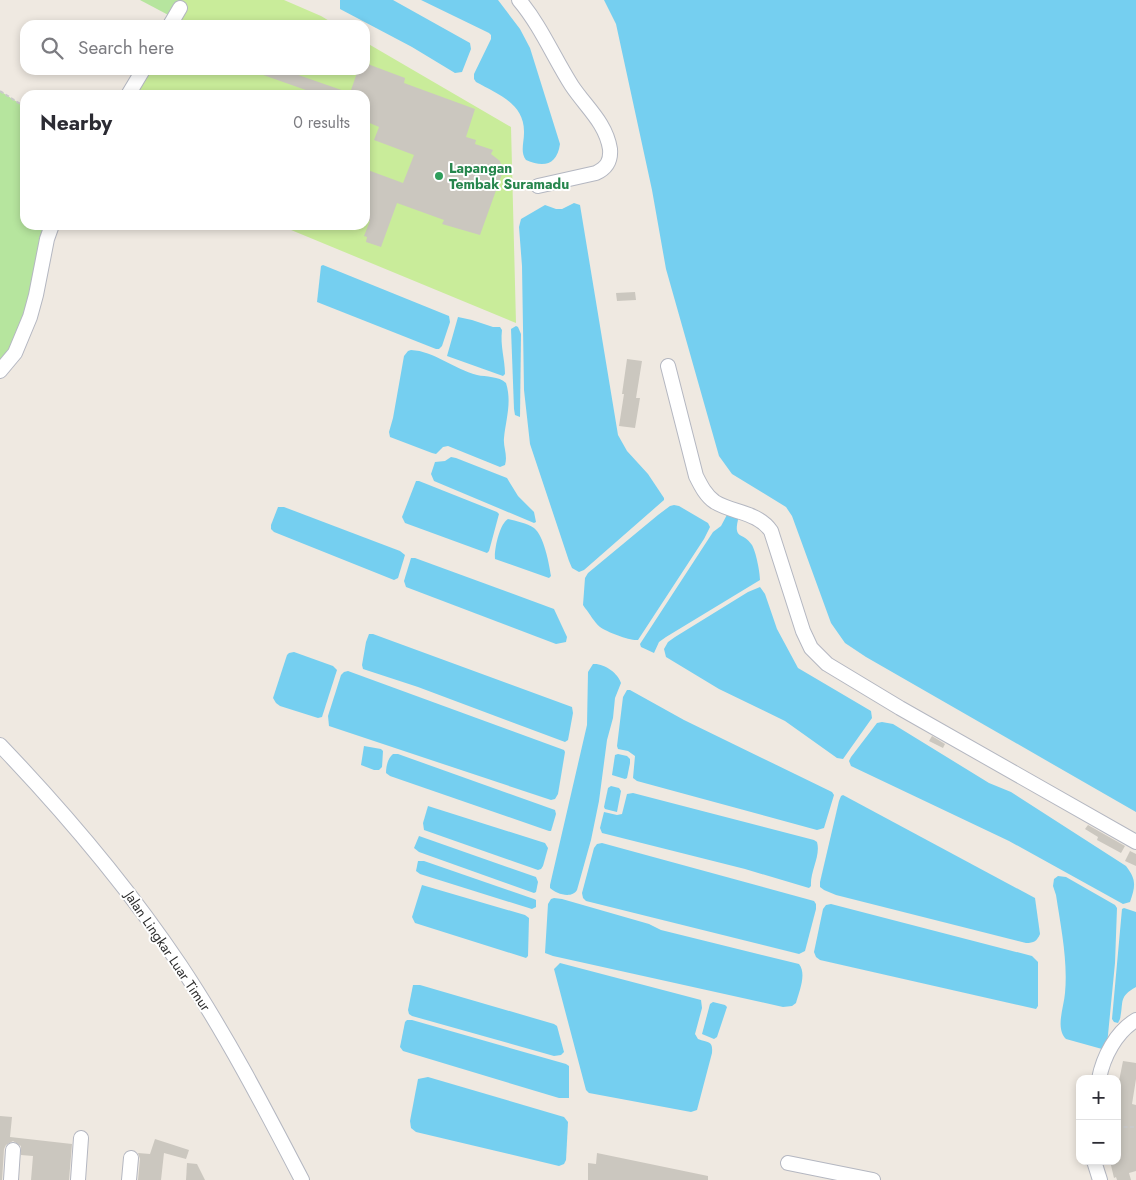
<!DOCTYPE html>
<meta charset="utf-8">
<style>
body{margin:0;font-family:Jost,sans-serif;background:#f2f2f3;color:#2b2b33}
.controls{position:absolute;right:15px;bottom:15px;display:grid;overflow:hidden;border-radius:10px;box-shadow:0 2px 8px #0003}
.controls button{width:45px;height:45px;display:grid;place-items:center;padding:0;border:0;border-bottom:1px solid #e1e1e2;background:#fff;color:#2b2b33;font:25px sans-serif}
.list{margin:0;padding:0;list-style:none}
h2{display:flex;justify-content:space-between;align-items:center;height:65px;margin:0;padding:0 20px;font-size:21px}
h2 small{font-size:16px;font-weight:400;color:#7c7c81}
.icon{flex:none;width:28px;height:28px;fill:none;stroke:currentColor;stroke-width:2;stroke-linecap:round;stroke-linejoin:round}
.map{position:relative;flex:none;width:1136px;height:1180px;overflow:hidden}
.search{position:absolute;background:#fff;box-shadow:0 2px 8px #0003;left:20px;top:20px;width:350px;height:55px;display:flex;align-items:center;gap:12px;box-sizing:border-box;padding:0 18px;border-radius:15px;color:#7c7c81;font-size:19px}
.panel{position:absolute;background:#fff;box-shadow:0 2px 8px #0003;left:20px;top:90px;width:350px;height:140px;border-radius:15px}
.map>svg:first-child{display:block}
.green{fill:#b6e59e}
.pitch{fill:#c9ec9a}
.water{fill:#75cff0}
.building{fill:#cbc7bf}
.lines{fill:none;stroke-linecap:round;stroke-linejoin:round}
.minor-casing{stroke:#b4b7c1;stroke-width:16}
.path{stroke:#c9c9c9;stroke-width:2;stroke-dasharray:4 2.5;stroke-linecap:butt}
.minor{stroke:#fff;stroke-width:14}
.leisure-dot{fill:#2e9e5b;stroke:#fff;stroke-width:2}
.labels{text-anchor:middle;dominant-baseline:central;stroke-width:4;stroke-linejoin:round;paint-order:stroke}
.leisure-label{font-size:14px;font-weight:bold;fill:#27864d;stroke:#fff;text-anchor:start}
.street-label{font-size:14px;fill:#2e2e2e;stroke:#fff}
</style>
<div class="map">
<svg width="1136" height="1180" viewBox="0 0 1136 1180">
<rect width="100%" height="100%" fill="#efe9e1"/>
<!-- green -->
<g class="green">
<polygon points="140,0 182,0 180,8 174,18"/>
<polygon points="0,91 25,107 25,225 52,225 15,353 0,362"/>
</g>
<!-- pitch -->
<g class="pitch">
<polygon points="182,0 284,0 321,16 336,25 170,25 180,8"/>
<polygon points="365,42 511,127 516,323 279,225 365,225 365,95 128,95 143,70 365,70"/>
</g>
<!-- water -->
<g class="water">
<polygon points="340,0 393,0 470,43 471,49 462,72 455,73 412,47 340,9"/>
<path d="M421,0H498L520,29L530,48L560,144C557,165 544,168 526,160C520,152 524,143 524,133C525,104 498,94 476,82L474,79V74L491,39V35L489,33Z"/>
<polygon points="604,0 1136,0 1136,812 866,657 845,643 831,623 792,516 786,507 732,474 719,456 666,269 652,190 616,24"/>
<polygon points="574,203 580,205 618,435 627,451 648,474 664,498 664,500 584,570 579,572 572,568 569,561 530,444 524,390 522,266 519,227 521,219 545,205 556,209 562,209"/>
<polygon points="323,265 449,316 450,322 442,346 439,349 436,349 317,302 321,266"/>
<path d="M458,317L472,320L493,327H500L502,330C500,346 505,359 505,374L503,376L447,356Z"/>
<polygon points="516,326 518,327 521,334 520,417 515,415 514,409 511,329"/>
<path d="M411,350C434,351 454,369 477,375C486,377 499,376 506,383C512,402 506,419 504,438C503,447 508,455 505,465L500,467L448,446L443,447L436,454L432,453L390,437L389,432L393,418L404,356L408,351Z"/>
<polygon points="451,457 456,458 507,478 518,496 534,512 536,522 534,523 434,481 431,474 435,462 445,461"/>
<polygon points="416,481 419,481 497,512 499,514 489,551 487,553 405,523 402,517"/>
<path d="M674,505L679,506L708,523L710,527L704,539L638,640C630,641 607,632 600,627C594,622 590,614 585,608L583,605L585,578L588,573L658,515L670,506Z"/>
<polygon points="278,507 284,507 400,551 405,555 398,578 394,580 274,532 271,529 271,525"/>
<path d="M729,511L739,516C732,541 743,531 752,545C756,552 760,572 760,580L666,637L659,642L654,653L641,647L640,644L713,532L721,526Z"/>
<path d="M508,519C516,521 527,523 534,528C544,536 549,563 551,576L549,578L495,559C494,549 500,523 508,519Z"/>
<polygon points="411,558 415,558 554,609 567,637 566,642 556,644 406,587 404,581"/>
<polygon points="760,587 765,594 777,629 798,668 871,711 872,718 843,759 837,758 785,721 719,689 666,657 664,649 668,642 675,637 748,592"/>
<polygon points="369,634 373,634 572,707 573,713 568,740 565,742 418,687 363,669 362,665 366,642"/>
<polygon points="294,652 333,666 337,670 322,717 318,718 280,706 276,703 273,698 287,655 289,653"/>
<path d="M593,664C604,663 618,673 621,683L615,698L613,718L607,740L599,801L591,840L577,890C572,899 556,894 550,888V885L587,725L588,672Z"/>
<polygon points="348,671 564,750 565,752 558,794 555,799 551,800 329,726 328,716 341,675 344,672"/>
<polygon points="627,690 630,690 684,720 832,792 834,795 824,828 817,830 637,781 633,778 635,756 628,751 618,749 617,746 623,697"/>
<path d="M882,722L893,724L989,783L1011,792L1126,866C1136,879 1136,885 1130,902L1123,904L1009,841L851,766L849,761L851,757L877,723Z"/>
<polygon points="364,746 381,749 383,751 382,767 379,770 374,770 361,765"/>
<path d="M393,754H398L555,810L556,814L551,831H549L390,776L386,773C386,766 388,758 393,754Z"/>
<polygon points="618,754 627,756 630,759 630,763 627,778 625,779 612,775 615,755"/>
<polygon points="611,786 619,788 621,791 617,812 605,809 604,807 608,788"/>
<path d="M633,793L814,840L817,842C821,856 810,871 811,886L809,888L745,869L602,833L600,828L604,812L617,815L622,814L627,794Z"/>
<path d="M843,795L1035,898L1040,934C1037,941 1034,943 1026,943L836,895L824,890L820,887V882L839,801L841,796Z"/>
<polygon points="428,806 545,843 548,848 543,866 541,869 538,870 424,830 423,823"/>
<polygon points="419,836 536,877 538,882 536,892 534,893 419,852 414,848"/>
<polygon points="602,843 814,901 816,904 816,909 805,951 799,954 586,901 583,898 582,893 594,848 597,844"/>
<polygon points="418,861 424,861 534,899 536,900 536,907 532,909 420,874 416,871"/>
<path d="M1058,876L1066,877L1115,905L1117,908L1115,963L1107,1045L1102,1049L1066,1039C1055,1028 1064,1007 1065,993C1068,961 1061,928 1056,895L1053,886L1054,879Z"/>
<polygon points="422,885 525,915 529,918 528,956 526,958 523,957 415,923 412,917"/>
<path d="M554,898L562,899L649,924L661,930L799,964C807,974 799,992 796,1003L792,1006L783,1007L553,956L545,953L548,904L551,899Z"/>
<polygon points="831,904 1032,956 1038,962 1038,1006 1036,1009 820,960 816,957 814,952 823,909 826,905"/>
<path d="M1124,908L1136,912V987C1118,997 1124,1002 1120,1019L1118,1023L1114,1022L1112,1019L1122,909Z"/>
<path d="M560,963L701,1000L702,1008L695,1034L698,1039C709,1043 713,1041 712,1053L697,1110L691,1112L589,1093L586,1090L554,969Z"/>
<polygon points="413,985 420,985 554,1024 557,1026 564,1052 561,1055 554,1056 412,1016 409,1014 408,1010"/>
<polygon points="713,1002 725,1005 727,1007 717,1037 714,1039 702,1034 710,1004"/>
<polygon points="407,1020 412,1020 566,1064 569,1066 569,1098 559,1098 403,1051 400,1047 405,1022"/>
<polygon points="428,1077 564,1117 568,1122 566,1160 564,1164 559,1166 416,1132 411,1128 410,1121 418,1079"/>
</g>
<!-- building -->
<g class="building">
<polygon points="365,63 405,78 404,83 475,109 466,137 476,140 475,144 493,150 491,154 500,161 503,171 480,235 442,224 444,220 397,203 381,247 366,242 367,237 364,236 370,221 365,219 365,169 403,183 414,155 374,140 379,127 365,121 365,95 320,95 252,71 252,70 284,70 350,93 358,70 365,70"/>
<polygon points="635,292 636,300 617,301 616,293"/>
<polygon points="627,359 642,361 636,398 640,398 635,428 619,426 624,394 622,394"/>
<polygon points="932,736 945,744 943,748 929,741"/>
<polygon points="1088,825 1125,846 1121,853 1097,840 1098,837 1085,829"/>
<polygon points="1130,851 1136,854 1136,866 1125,861"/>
<polygon points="1123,1061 1136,1063 1136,1079 1132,1104 1136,1105 1136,1171 1129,1173 1131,1180 1117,1180 1116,1177 1114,1178 1110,1161 1117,1161 1117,1091"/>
<polygon points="0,1116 12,1117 10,1137 72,1144 69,1180 31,1180 33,1156 21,1155 21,1146 13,1141 6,1145 4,1149 2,1180 0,1180"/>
<polygon points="155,1139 189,1150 186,1159 164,1153 161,1180 138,1180 140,1159 138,1153 150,1154"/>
<polygon points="597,1153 708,1176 708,1180 588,1180 588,1163 596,1164"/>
<polygon points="187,1163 197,1164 205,1180 186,1180"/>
</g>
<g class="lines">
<!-- minor casing -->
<g class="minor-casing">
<g id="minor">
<path d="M519,0C541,26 554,58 572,86C586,107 606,123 610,149C611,161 607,168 596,173L538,186"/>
<polyline points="170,25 180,8"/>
<polyline points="128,95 143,70"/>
<path d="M668,366L696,476C701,486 706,496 715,502C733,513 758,512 771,531L803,631L811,648L827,664L900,708L1136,842"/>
<polyline points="0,371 15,353 30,317 36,295 47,239 52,225"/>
<path d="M0,745C66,814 127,886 180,965C226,1034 264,1107 302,1180"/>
<path d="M1099,1079C1103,1057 1116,1032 1136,1020"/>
<polyline points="1094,1161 1100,1180"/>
<polyline points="788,1163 873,1180"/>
<polyline points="11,1180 13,1150"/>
<polyline points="78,1180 81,1138"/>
<polyline points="129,1180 131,1158"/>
</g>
</g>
<!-- path -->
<g class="path">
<polyline points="0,91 25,107"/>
<polyline points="1117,1127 1136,1127"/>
</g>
<!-- minor -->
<use href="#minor" class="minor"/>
</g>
<!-- markers -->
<circle class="leisure-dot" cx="439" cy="176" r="5"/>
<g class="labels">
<!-- leisure labels -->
<g class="leisure-label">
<text x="449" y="168">Lapangan<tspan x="449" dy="16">Tembak Suramadu</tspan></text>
</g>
<!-- street labels -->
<g class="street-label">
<text transform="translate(168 951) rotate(56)">Jalan Lingkar Luar Timur</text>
</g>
</g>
</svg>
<div class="controls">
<button>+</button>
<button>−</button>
</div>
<div class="search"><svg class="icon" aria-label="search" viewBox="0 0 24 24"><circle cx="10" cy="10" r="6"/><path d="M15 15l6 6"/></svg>Search here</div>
<section class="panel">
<h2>Nearby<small>0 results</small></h2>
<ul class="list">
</ul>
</section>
</div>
